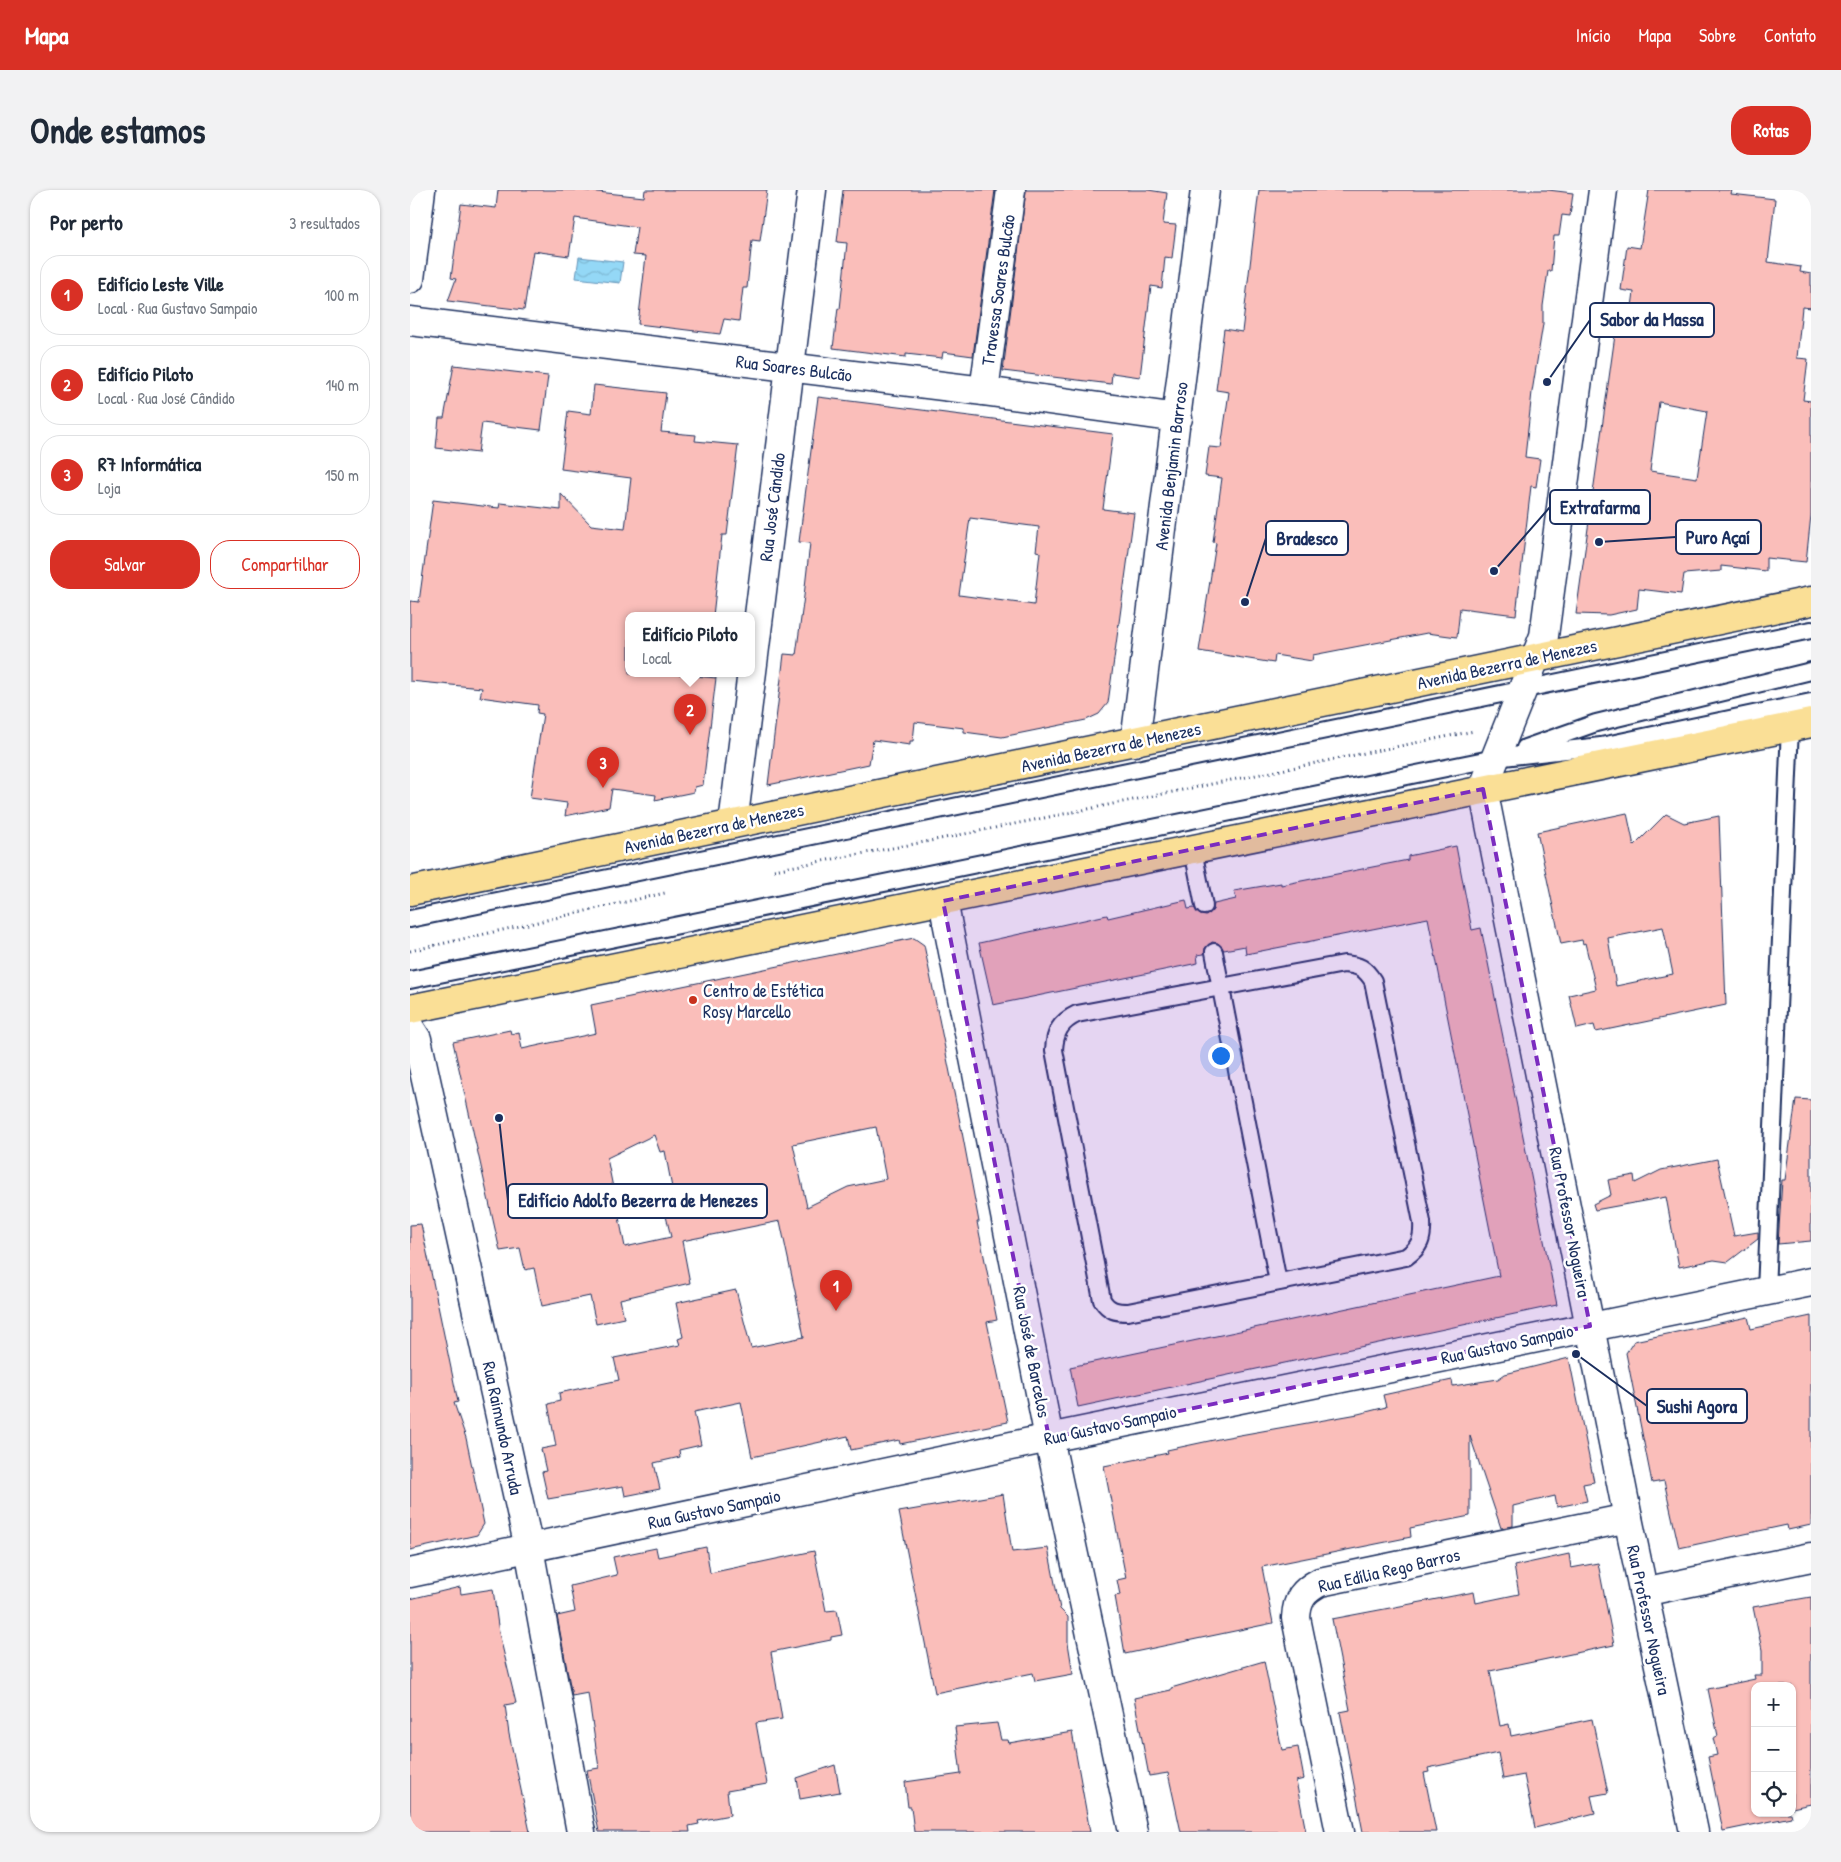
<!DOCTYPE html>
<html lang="pt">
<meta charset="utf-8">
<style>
body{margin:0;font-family:"Patrick Hand",sans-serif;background:#f2f2f3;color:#1f2937}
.controls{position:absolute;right:15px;bottom:15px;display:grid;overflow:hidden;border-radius:10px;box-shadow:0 1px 4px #0004}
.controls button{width:45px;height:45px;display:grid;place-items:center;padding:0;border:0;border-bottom:1px solid #e0e1e3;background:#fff;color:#1f2937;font:25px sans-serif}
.you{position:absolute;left:810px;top:865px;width:18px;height:18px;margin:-12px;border:4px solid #fff;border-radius:50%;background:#1a73e8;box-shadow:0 0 0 8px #1a73e833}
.badge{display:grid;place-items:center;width:32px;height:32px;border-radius:50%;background:#d93025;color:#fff;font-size:16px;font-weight:700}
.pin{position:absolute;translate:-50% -41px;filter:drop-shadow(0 1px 2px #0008)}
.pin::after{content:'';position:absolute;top:26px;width:18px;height:15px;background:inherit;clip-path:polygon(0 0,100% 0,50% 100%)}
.popup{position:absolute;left:215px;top:422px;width:130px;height:65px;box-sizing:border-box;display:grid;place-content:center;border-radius:10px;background:#fff;filter:drop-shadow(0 1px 4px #0005);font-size:16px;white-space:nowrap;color:#747a83}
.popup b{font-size:19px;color:#1f2937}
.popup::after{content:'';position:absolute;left:50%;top:100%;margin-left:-10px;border:10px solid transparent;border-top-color:#fff}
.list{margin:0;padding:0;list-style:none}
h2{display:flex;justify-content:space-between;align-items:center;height:65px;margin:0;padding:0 20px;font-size:21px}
h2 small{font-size:16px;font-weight:400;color:#747a83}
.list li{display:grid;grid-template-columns:32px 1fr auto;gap:15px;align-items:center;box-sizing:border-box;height:80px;margin:0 10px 10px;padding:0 10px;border:1px solid #e0e1e3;border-radius:20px}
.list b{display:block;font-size:19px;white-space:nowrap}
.list p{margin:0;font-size:16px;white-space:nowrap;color:#747a83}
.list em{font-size:16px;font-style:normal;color:#747a83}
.actions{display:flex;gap:10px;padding:15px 20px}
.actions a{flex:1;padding:11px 0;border:1px solid #d93025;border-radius:20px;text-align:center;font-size:18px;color:#d93025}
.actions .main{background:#d93025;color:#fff}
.icon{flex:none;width:28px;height:28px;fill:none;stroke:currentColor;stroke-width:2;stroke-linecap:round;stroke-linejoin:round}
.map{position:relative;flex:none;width:1401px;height:1642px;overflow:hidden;border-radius:20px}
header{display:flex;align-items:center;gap:30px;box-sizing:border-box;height:70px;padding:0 25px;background:#d93025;color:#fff}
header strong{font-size:24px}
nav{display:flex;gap:28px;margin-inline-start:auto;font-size:18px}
.intro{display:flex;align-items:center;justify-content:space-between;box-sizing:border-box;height:120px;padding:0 30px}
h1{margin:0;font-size:35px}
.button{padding:12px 22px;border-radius:20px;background:#d93025;color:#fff;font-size:18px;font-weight:700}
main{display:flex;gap:30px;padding:0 30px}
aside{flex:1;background:#fff;border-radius:20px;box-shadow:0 1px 4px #0004}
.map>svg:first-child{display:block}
.water{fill:url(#water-waves);stroke:#6494b9}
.building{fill:#fabeba;stroke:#1b2f5e;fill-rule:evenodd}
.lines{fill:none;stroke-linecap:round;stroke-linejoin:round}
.service-casing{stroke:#1b2f5e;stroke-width:20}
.minor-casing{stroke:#1b2f5e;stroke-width:31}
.tertiary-casing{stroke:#1b2f5e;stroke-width:31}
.primary-casing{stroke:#1b2f5e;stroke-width:31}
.path{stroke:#1b2f5e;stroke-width:3;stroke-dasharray:1 4;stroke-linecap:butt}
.service{stroke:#fff;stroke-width:16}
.minor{stroke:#fff;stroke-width:28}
.tertiary{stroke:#fff;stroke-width:28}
.primary{stroke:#fadf96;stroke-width:28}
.marked{fill:#7b2cbf;fill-opacity:0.2;stroke:#7b2cbf;stroke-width:4;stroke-dasharray:10 6;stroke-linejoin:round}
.poi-dot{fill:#c8321e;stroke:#fff;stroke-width:2}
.labels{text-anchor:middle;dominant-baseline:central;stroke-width:5;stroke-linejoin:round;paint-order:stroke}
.street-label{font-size:18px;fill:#1b2f5e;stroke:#fff}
.poi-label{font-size:18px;fill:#1b2f5e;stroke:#fff;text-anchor:start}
.leader{fill:none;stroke:#1b2f5e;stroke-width:2}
.callout-dot{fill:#1b2f5e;stroke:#fff;stroke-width:2}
.callout{fill:#fff;stroke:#1b2f5e;stroke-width:2}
.callout-label{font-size:19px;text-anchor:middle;font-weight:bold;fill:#1b2f5e}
</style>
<header>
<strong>Mapa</strong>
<nav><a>Início</a><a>Mapa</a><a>Sobre</a><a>Contato</a></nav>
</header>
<div class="intro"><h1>Onde estamos</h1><a class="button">Rotas</a></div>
<main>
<aside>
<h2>Por perto<small>3 resultados</small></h2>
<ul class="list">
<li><span class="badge">1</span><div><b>Edifício Leste Ville</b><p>Local · Rua Gustavo Sampaio</p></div><em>100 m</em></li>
<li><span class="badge">2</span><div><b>Edifício Piloto</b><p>Local · Rua José Cândido</p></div><em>140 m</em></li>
<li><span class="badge">3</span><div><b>R7 Informática</b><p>Loja</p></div><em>150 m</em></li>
</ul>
<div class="actions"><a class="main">Salvar</a><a>Compartilhar</a></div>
</aside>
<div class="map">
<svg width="1401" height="1642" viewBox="0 0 1401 1642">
<defs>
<pattern id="water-waves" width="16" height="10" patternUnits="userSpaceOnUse" patternTransform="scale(1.25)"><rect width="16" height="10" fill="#94d8f6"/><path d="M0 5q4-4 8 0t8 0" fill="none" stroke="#7fbad5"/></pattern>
</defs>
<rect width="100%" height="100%" fill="#fff"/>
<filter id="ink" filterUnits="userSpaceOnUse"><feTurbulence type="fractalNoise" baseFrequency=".02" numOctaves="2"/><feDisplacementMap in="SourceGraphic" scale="10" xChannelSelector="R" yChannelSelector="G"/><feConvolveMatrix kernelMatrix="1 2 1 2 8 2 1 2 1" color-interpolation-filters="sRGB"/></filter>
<g filter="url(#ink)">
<!-- water -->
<polygon class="water" points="169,67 213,72 210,93 166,88"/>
<!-- building -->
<g class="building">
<polygon points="88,0 169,0 234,7 235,0 357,0 350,51 342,50 337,98 333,98 329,131 314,129 310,144 228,134 236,66 223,65 227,37 165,28 159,66 123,61 114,120 38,111 46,89 41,88 51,14 86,18"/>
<polygon points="433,0 585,0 563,166 533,162 532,168 496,164 496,167 423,158 428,118 430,119 437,53 427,52"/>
<polygon points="616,0 738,0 757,3 753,34 766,35 762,68 755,67 752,98 741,96 730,187 702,183 701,194 593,181"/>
<polygon points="849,0 1138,0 1163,3 1160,26 1152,25 1149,46 1144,46 1141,81 1138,81 1133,116 1133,134 1122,202 1115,267 1130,269 1126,297 1121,296 1106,425 1050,418 1047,447 1017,443 903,465 902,471 865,465 864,473 789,461 806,353 803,352 812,288 795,286 799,257 811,258 819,202 806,200 814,139 832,142"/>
<path d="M1239,0H1322L1321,4L1365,9L1358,72L1391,77L1390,82L1401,84V118L1392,117L1387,168L1398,169L1393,210L1401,211V325L1396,372L1356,368V381L1311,376V381L1274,384L1271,404L1229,399L1227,419L1199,425L1166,424L1205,145L1218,146L1224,102L1211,100L1217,56L1230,58ZM1249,212L1297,221L1287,288L1240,281Z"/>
<polygon points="44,175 138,186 131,240 72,233 68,263 26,258 29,228 34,228"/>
<polygon points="184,195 256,203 251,242 286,245 285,251 328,255 317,345 312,345 303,426 219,426 219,484 266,484 306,488 293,595 285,597 284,602 245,610 246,605 202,599 199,617 155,626 157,613 120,608 133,524 127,523 128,515 70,507 72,498 0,491 0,411 9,412 23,310 89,318 90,313 151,320 151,304 181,335 215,339 221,288 151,279 158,221 181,224"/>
<path d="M408,207L703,244L693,319L724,323L698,513L689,524L676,530L592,547L554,542V538L505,532L503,551H500V555L463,550L459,574L358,595L374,464L386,465L394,406L400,353L389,352ZM560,328L629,337L626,361L630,362L624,415L549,405Z"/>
<path d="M1217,623L1224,656L1256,624L1274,633L1309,626L1316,815L1186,842L1184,835L1167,839L1159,805L1186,799L1175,753L1173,754L1172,750L1151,754L1127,642ZM1253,737L1263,784L1206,796L1198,748Z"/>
<polygon points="1046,656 1062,740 1071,738 1147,1115 668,1217 660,1177 1089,1086 1018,728 836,764 835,756 814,760 808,753 802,752 795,758 794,764 787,765 788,773 583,815 569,753 697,725 698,728 776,710 778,719 784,718 790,725 796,726 803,720 804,714 826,709 824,701 871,693 871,695 998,670 998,666"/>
<path d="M504,748L514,755L552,942L569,1032H567L587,1130L577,1132L598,1232L490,1254L489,1250L441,1260L438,1246L342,1267L331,1212L284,1222L291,1255L269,1260L270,1267L244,1273L250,1299L215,1306L213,1296L138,1309L132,1282L136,1281L131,1259L146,1256L138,1214L150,1211L149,1203L209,1190L204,1168L270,1155L268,1149L273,1147L266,1113L326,1100L341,1158L394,1147L385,1101L370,1031L272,1051L280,1093L210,1109L214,1128L186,1134L180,1106L132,1116L124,1078L115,1080L110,1058L90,1061L43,852L100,840L101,844L109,842L112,859L186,843L181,815ZM466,937L476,989L438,997L397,1017L383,954ZM244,945L250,962L255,961L267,1024L256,1026L261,1047L215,1057L197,968Z"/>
<polygon points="1386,909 1401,910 1401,1051 1368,1054 1372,990 1375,990"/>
<polygon points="1307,969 1324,1046 1348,1042 1348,1049 1318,1072 1304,1070 1269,1077 1256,1007 1185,1020 1183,1014 1201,1005 1198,990 1224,985 1225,993 1251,980"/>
<polygon points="11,1034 48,1212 44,1213 56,1248 74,1334 67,1345 0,1360 0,1035"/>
<polygon points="1401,1126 1401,1335 1378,1340 1377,1335 1269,1358 1254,1291 1242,1293 1216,1163 1224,1151 1338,1127 1341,1139"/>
<polygon points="1159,1168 1184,1292 1173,1294 1177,1311 1147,1317 1145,1306 1103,1316 1103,1336 1091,1338 1060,1246 1060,1326 1000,1338 1001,1347 852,1377 863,1433 715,1464 705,1406 710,1405 707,1390 716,1388 694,1276 758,1263 757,1260 813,1248 948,1224 976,1217 973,1205 1042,1190 1043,1196 1088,1189 1095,1184"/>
<polygon points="593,1304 602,1362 638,1358 650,1419 658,1427 658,1453 663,1484 625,1491 623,1483 525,1503 489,1322"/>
<polygon points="296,1357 300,1383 404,1361 416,1421 427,1420 432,1445 421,1447 421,1450 361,1462 372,1529 346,1533 357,1594 317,1601 320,1625 288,1631 289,1634 279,1636 280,1642 189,1642 177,1580 189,1578 178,1503 162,1506 147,1426 165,1422 160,1396 207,1385 203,1367 246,1358 248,1367"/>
<polygon points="1159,1364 1161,1378 1188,1373 1204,1455 1080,1481 1090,1536 1099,1534 1101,1546 1182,1529 1198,1603 1181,1606 1185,1623 1125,1638 1114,1585 1093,1589 1088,1563 1018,1578 1019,1582 1014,1583 1026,1642 953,1642 930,1522 940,1520 922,1429 1064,1402 1066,1413 1109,1404 1104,1376"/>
<polygon points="50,1397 51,1404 83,1399 89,1443 106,1513 95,1515 99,1544 120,1642 5,1642 4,1637 0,1638 0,1409"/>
<polygon points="1401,1407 1401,1614 1382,1618 1382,1496 1345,1496 1345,1623 1380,1623 1381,1627 1313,1641 1298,1567 1307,1565 1303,1548 1308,1546 1298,1499 1345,1489 1344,1485 1352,1485 1352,1460 1343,1417"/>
<polygon points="854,1471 872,1560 888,1557 894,1589 886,1591 896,1642 771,1642 758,1583 739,1586 724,1508 761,1500 761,1498"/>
<polygon points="587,1533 591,1550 598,1550 599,1553 662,1542 680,1642 504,1642 501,1617 498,1617 495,1592 551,1584 545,1537"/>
<polygon points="425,1575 430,1602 390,1609 387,1588"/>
</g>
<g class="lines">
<!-- service casing -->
<g class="service-casing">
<g id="service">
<polyline points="1115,558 1186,533 1401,481"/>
<polyline points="783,660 794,716"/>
<polyline points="0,729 1401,440"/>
<polyline points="804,762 868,1092"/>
<path d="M934,774C949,775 955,778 963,791L1012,1032C1013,1049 1010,1057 996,1067L718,1122C706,1122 699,1121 692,1110L644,860C645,842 650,832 667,824Z"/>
<polyline points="0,790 1085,568 1191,556 1401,512"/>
<polyline points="1356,1101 1380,537"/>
</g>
</g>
<!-- minor casing -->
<g class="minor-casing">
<g id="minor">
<polyline points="1193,0 1134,446 1073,599 1218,1328 1284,1642"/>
<polyline points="0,131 574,201 768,228"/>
<polyline points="574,201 601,0"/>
<polyline points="725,552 795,0"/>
<polyline points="1233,1402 1401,1367"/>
<path d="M930,1642L886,1428C887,1409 893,1401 910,1392L1218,1328"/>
</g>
</g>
<!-- tertiary casing -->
<g class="tertiary-casing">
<g id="tertiary">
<polyline points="0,89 11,0"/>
<polyline points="323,634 402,0"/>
<polyline points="533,711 639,1248 723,1642"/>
<polyline points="0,838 7,849 119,1358 171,1642"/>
<polyline points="0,1383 639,1248 1401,1092"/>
</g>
</g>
<!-- primary casing -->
<g class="primary-casing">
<g id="primary">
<polyline points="0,701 1401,411"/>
<polyline points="0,819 1401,533"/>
</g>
</g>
<!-- path -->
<g class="path">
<polyline points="364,680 520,651 1064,541"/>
<polyline points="0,761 255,703"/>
</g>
<!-- service -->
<use href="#service" class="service"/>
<!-- minor -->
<use href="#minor" class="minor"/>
<!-- tertiary -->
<use href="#tertiary" class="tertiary"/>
<!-- primary -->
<use href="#primary" class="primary"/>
</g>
</g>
<!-- marked area -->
<path class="marked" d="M1073,599L1180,1136L639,1248L533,711Z"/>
<!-- markers -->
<circle class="poi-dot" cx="283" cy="810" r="5"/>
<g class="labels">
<!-- street labels -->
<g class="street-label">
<text transform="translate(588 100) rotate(-82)">Travessa Soares Bulcão</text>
<text transform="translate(384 178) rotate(7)">Rua Soares Bulcão</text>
<text transform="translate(761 276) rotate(-83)">Avenida Benjamin Barroso</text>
<text transform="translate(362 317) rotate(-83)">Rua José Cândido</text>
<text transform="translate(1097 474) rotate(-12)">Avenida Bezerra de Menezes</text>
<text transform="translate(701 557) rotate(-12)">Avenida Bezerra de Menezes</text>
<text transform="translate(304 638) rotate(-12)">Avenida Bezerra de Menezes</text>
<text transform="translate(1160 1032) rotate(79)">Rua Professor Nogueira</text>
<text transform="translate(1097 1154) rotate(-12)">Rua Gustavo Sampaio</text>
<text transform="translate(622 1162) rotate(79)">Rua José de Barcelos</text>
<text transform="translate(700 1235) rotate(-12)">Rua Gustavo Sampaio</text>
<text transform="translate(93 1238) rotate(78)">Rua Raimundo Arruda</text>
<text transform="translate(304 1319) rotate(-12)">Rua Gustavo Sampaio</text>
<text transform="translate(979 1380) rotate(-13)">Rua Edília Rego Barros</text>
<text transform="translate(1239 1430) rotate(78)">Rua Professor Nogueira</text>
</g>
<!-- poi labels -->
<g class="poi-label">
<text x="293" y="800">Centro de Estética<tspan x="293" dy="21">Rosy Marcello</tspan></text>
</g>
</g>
<!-- callouts -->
<path class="leader" d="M1137 192L1180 130M1084 381L1140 317M1189 352L1266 347M835 412L856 348M89 928L98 1011M1166 1164L1237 1216"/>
<g class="callout-dot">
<circle cx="1137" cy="192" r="5"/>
<circle cx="1084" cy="381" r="5"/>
<circle cx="1189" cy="352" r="5"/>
<circle cx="835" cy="412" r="5"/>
<circle cx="89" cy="928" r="5"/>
<circle cx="1166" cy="1164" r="5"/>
</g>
<g class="callout">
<rect x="1180" y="113" width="124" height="34" rx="5"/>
<rect x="1140" y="300" width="100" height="34" rx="5"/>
<rect x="1266" y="330" width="85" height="34" rx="5"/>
<rect x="856" y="331" width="82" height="34" rx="5"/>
<rect x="98" y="994" width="259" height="34" rx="5"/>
<rect x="1237" y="1199" width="100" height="34" rx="5"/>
</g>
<g class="callout-label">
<text x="1242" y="136">Sabor da Massa</text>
<text x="1190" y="324">Extrafarma</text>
<text x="1308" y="354">Puro Açaí</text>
<text x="897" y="355">Bradesco</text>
<text x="228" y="1017">Edifício Adolfo Bezerra de Menezes</text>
<text x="1287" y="1223">Sushi Agora</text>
</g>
</svg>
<div class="controls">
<button>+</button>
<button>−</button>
<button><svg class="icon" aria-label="locate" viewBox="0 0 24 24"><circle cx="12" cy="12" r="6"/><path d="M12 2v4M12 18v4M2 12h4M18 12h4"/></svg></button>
</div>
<div class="you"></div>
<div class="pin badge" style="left:426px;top:1121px">1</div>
<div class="pin badge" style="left:280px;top:545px">2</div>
<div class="popup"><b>Edifício Piloto</b>Local</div>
<div class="pin badge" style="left:193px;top:598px">3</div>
</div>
</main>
